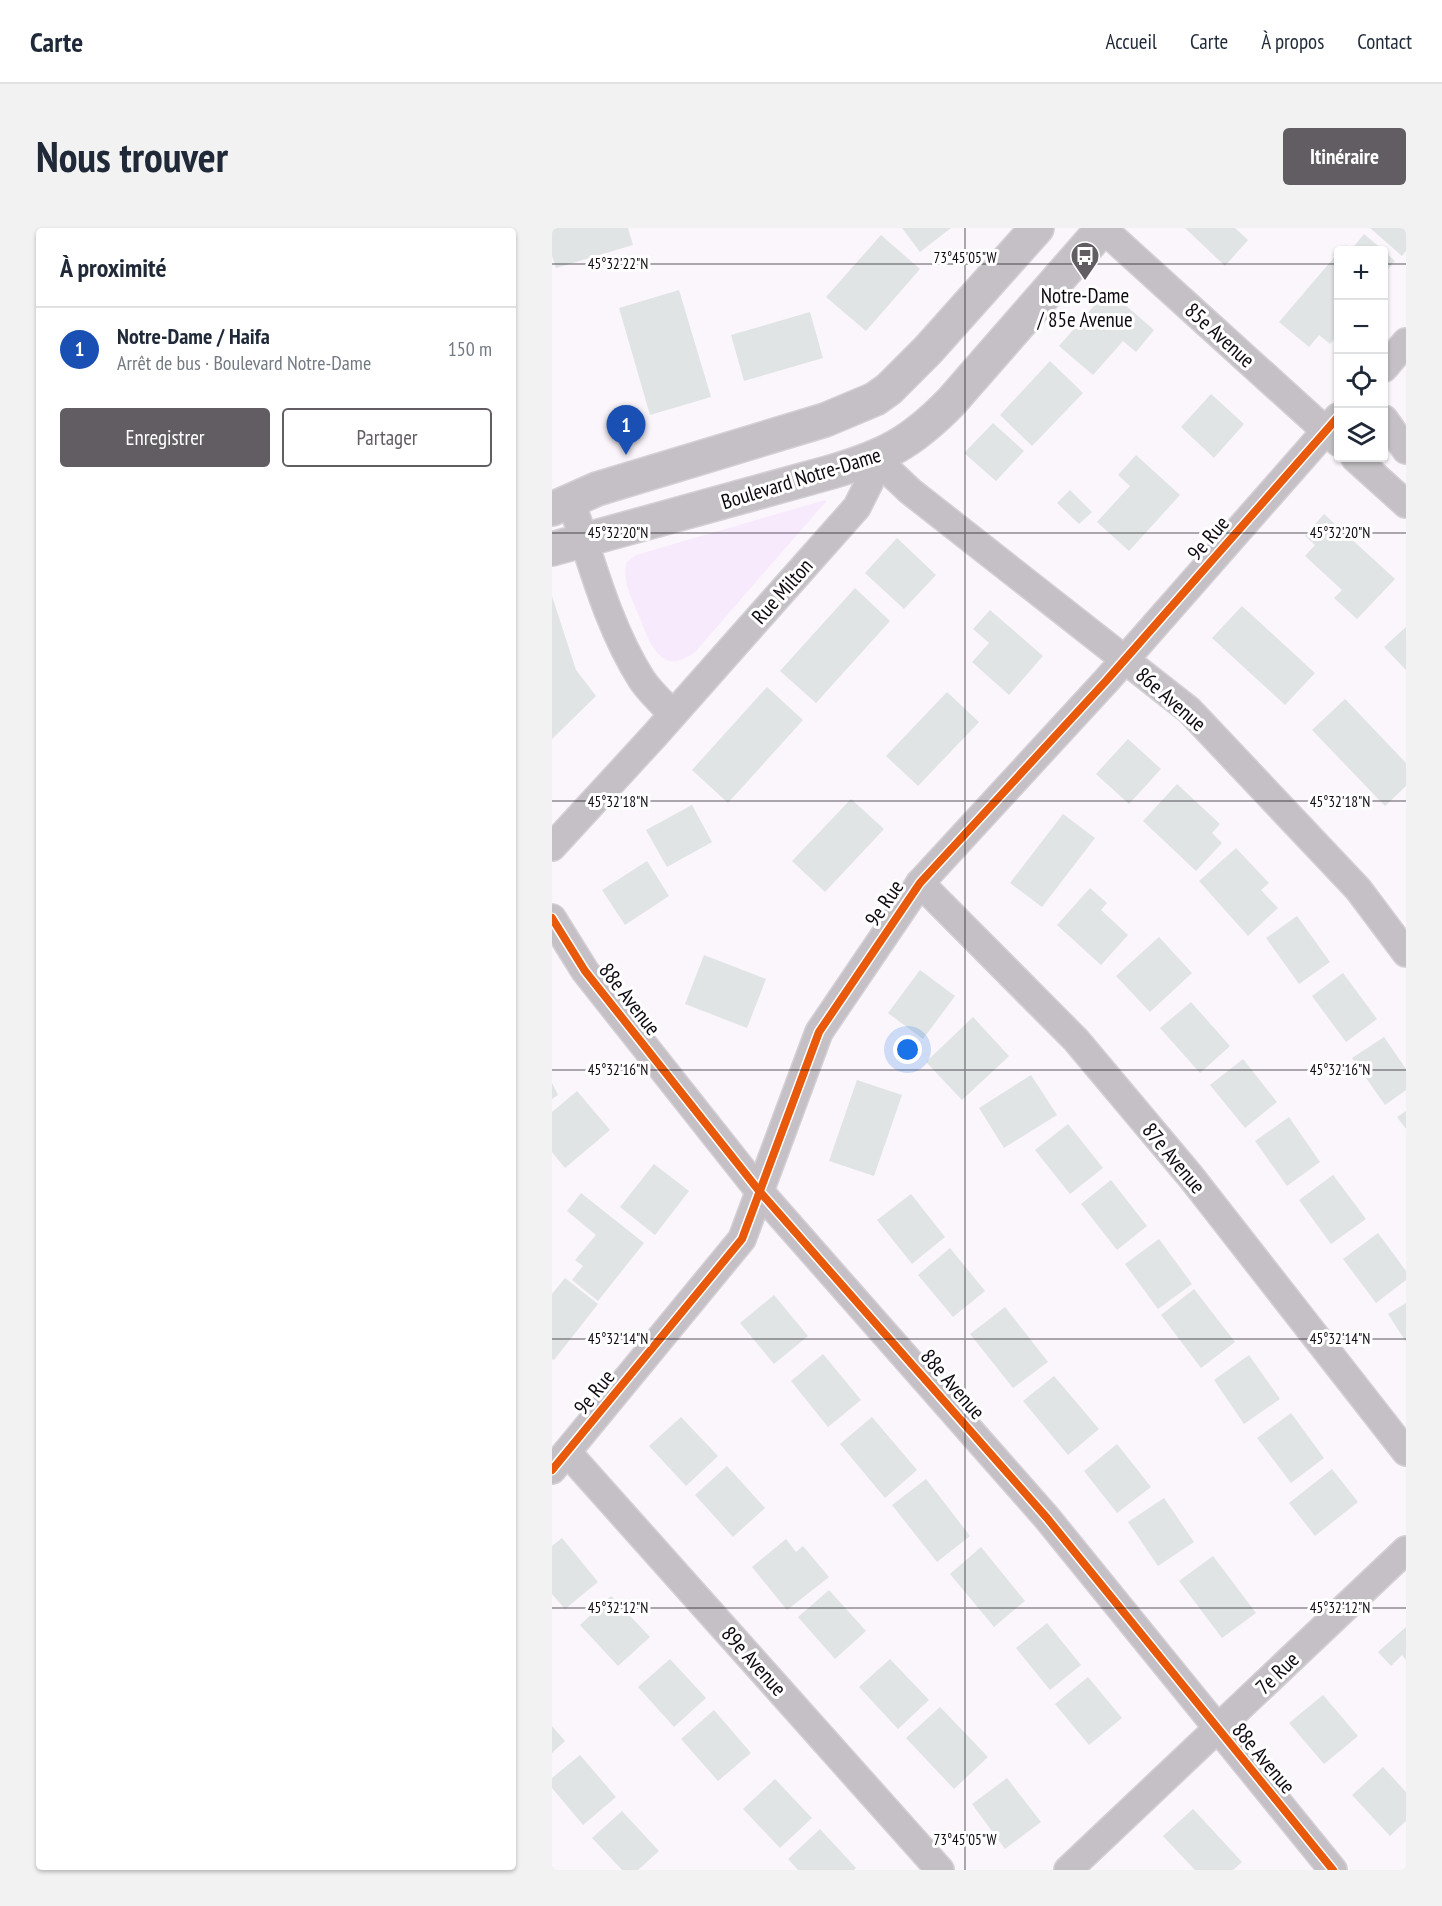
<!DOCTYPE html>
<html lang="fr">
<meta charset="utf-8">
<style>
body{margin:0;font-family:"PT Sans Narrow",sans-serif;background:#f2f2f3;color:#1f2937}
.controls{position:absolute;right:18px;top:18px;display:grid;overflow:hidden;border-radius:6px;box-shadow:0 2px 4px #0004}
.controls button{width:54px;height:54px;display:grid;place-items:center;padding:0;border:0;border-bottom:2px solid #e0e1e3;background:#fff;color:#1f2937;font:30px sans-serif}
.you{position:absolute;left:356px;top:822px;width:21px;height:21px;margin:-15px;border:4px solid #fff;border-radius:50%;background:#1a73e8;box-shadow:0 0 0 9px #1a73e833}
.badge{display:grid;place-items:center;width:39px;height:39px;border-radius:50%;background:#625c63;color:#fff;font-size:20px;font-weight:700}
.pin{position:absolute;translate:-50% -50px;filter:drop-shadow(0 2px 3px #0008)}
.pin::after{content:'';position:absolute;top:32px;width:21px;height:18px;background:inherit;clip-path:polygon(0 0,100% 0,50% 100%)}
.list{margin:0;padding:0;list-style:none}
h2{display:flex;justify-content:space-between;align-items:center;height:78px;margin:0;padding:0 24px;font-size:26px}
h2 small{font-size:20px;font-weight:400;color:#747a83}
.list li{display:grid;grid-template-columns:39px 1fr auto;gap:18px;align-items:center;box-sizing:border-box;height:84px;padding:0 24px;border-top:2px solid #e0e1e3}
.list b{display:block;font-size:22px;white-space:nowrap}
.list p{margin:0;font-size:20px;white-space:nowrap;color:#747a83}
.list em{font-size:20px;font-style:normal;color:#747a83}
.actions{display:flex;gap:12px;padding:18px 24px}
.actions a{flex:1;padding:14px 0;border:2px solid #625c63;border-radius:6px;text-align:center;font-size:21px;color:#625c63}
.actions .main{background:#625c63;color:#fff}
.icon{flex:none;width:33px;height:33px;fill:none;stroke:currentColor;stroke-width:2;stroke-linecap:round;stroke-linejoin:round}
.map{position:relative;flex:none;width:854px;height:1642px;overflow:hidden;border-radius:6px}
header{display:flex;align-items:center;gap:36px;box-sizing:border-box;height:84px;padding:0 30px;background:#fff;border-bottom:2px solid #e0e1e3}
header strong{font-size:28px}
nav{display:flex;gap:33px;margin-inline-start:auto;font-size:21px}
.intro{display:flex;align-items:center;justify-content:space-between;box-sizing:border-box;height:144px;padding:0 36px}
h1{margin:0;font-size:42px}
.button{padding:15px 27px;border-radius:6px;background:#625c63;color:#fff;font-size:21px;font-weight:700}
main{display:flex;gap:36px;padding:0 36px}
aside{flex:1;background:#fff;border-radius:6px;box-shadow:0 2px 4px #0004}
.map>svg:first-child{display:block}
.green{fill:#f7eafc}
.building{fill:#e0e4e4}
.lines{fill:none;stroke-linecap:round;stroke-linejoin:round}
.minor-casing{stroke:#d4d1d6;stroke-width:30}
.tertiary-casing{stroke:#d4d1d6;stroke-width:36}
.minor{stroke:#c4c0c5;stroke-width:27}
.tertiary{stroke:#c4c0c5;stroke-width:33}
.cycleway-casing{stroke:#fff;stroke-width:11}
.cycleway{stroke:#e8590c;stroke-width:8}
.ticks{fill:none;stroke:#0f0911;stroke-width:1.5;stroke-opacity:0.45}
.labels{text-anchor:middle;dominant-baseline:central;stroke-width:6;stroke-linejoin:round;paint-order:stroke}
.poi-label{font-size:21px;fill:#0f0911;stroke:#fff}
.street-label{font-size:21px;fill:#0f0911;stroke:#fff}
.ticks-label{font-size:15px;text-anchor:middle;fill:#0f0911;stroke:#fff;stroke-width:6;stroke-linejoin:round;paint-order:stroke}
</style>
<header>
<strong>Carte</strong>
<nav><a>Accueil</a><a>Carte</a><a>À propos</a><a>Contact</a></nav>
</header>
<div class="intro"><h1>Nous trouver</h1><a class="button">Itinéraire</a></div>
<main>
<aside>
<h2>À proximité<small></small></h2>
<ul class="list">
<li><span class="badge" style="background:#1a4fb4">1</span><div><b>Notre-Dame / Haifa</b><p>Arrêt de bus · Boulevard Notre-Dame</p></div><em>150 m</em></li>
</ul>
<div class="actions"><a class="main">Enregistrer</a><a>Partager</a></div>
</aside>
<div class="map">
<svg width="854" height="1642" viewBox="0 0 854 1642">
<rect width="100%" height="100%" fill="#fbf6fc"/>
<!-- green -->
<path class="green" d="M273,272L274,274L270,278L144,423C109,452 97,413 87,388C80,370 69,352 75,334L84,327Z"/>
<!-- building -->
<g class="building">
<polygon points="0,0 76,0 81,17 4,40 0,28"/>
<polygon points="350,0 399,0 368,24"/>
<polygon points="633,0 683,0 696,12 673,38"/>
<polygon points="818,0 854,0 854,23 850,28"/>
<polygon points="812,6 831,22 789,22 794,17 799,22"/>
<polygon points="329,7 368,41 314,103 274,69"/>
<polygon points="832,23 843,33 832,46"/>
<polygon points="786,25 786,107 778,116 767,107 757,119 727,94"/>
<polygon points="127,62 159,169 98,187 67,80"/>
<polygon points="556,62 602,102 584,124 571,113 541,147 507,118"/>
<polygon points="258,84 271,130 192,153 179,107"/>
<polygon points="498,133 531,165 480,218 448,187"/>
<polygon points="659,166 692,196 662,230 629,199"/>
<polygon points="441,195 472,223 444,253 412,225"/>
<polygon points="584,227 628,267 577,323 545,294 578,258 566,247"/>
<polygon points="518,262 540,284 527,296 505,275"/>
<polygon points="772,286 843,351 805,391 782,370 790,362 753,328 763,317 753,308"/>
<polygon points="345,310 384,347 352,381 313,345"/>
<polygon points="303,360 338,393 264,475 228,443"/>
<polygon points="0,368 24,442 44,468 0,511"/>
<polygon points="690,378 763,445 733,477 660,410"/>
<polygon points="438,382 491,428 457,467 420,434 437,415 421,401"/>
<polygon points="854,399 854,442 832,419"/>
<polygon points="215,459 251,492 176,575 140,542"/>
<polygon points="395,464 427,494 366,558 334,528"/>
<polygon points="793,471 854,535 854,558 833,578 760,502"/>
<polygon points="576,511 609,541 577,576 544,546"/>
<polygon points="625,556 668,596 660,605 670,615 644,643 591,593"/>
<polygon points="299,571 332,601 273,664 240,633"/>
<polygon points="140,577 160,614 115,639 94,602"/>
<polygon points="511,586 543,610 490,679 458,655"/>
<polygon points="684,620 717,655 709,662 726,680 696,708 647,653"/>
<polygon points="95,633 117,668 73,697 50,662"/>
<polygon points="538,660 555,675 549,682 576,707 549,737 505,697"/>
<polygon points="745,688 778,734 747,756 714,710"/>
<polygon points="607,709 640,745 598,784 564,748"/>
<polygon points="152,727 214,751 195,800 133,776"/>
<polygon points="368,742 403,768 371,811 336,785"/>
<polygon points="791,745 825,791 794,814 760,768"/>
<polygon points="639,774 678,818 648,845 608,800"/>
<polygon points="421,789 457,828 410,872 374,834"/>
<polygon points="832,809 854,841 854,862 833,877 800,830"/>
<polygon points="691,831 725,874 693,900 658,857"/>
<polygon points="479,847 505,887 452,920 427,880"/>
<polygon points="305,852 350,867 322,948 277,933"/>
<polygon points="0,855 6,867 0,871"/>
<polygon points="25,863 58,902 13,940 0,924 0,884"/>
<polygon points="854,883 854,901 845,889"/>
<polygon points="737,889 768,934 735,958 703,913"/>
<polygon points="516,896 551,940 518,966 483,922"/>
<polygon points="102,936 137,963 103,1007 68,979"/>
<polygon points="781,947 814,991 779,1016 747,972"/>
<polygon points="559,952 595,998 565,1022 529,976"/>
<polygon points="29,965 92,1015 46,1073 20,1052 31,1038 23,1032 44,1007 15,983"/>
<polygon points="359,966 393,1009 360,1036 325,992"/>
<polygon points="826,1005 854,1043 854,1052 824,1075 791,1031"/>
<polygon points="607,1011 640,1056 606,1081 573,1036"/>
<polygon points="398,1020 433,1063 401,1089 366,1047"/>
<polygon points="13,1050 46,1076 2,1132 0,1131 0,1066"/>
<polygon points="642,1061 683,1114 649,1140 609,1087"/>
<polygon points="222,1067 256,1108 222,1136 188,1095"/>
<polygon points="854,1075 854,1114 836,1086"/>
<polygon points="453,1079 496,1134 461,1160 418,1106"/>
<polygon points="271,1126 309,1172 276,1199 239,1153"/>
<polygon points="697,1127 728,1171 692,1196 662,1152"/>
<polygon points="502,1148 547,1201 516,1227 471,1173"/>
<polygon points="739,1185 772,1230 739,1255 705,1210"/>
<polygon points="129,1189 166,1228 134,1258 97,1218"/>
<polygon points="320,1189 365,1242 333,1270 288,1216"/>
<polygon points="565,1216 599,1259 565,1285 532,1243"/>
<polygon points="175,1238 213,1280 181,1309 143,1267"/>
<polygon points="780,1241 806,1274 763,1308 737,1275"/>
<polygon points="374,1251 418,1308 385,1334 340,1277"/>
<polygon points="612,1270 642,1314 606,1338 576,1294"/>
<polygon points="10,1310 46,1354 13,1381 0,1366 0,1318"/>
<polygon points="234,1311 244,1324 251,1318 277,1349 235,1382 200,1339"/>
<polygon points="429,1319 473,1373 442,1399 398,1346"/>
<polygon points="661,1328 704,1385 670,1410 627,1353"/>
<polygon points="277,1362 314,1403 283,1431 246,1389"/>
<polygon points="59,1368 98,1409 66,1438 28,1397"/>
<polygon points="495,1395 529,1437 498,1462 464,1420"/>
<polygon points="854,1399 854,1432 850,1427 839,1438 826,1424"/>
<polygon points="118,1431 154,1470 122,1499 86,1459"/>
<polygon points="338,1431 377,1472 346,1501 307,1459"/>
<polygon points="536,1449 570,1490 537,1517 503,1476"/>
<polygon points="771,1467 806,1508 772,1536 737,1495"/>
<polygon points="388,1479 436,1529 402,1561 354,1510"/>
<polygon points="162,1482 199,1525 166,1553 129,1511"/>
<polygon points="0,1498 13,1513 0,1525"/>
<polygon points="28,1527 64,1569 31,1597 0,1560 0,1550"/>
<polygon points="831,1539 854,1564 854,1593 838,1608 800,1567"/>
<polygon points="455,1550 489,1594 453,1621 420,1576"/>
<polygon points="223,1551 260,1590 228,1620 191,1581"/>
<polygon points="641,1581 690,1634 681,1642 643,1642 611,1608"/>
<polygon points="70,1583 107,1623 86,1642 70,1642 40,1610"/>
<polygon points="268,1601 304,1640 302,1642 246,1642 236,1631"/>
</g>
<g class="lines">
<!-- minor casing -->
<g class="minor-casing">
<g id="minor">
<polyline points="550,0 786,214"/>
<polyline points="832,140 854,114"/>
<polyline points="832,191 854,222"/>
<polyline points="323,230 358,263 637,482 806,661 854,725"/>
<polyline points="803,230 854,276"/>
<path d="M19,273C39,332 56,399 90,452C99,465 110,475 121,486"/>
<polyline points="0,619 102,508 305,279 318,253 323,230"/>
<polyline points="368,655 524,812 639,949 854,1224"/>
<polyline points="0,690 33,743 208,964 495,1290 781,1642"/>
<polyline points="15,1224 388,1642"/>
<polyline points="0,1242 190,1011 267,804 368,655 554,453 786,189"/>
<polyline points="516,1642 854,1322"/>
</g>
</g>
<!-- tertiary casing -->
<g class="tertiary-casing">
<g id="tertiary">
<polyline points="0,281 45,261 273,192 323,171 337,161 376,122 485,0"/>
<path d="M0,321L279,244C333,228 359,215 399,174L551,0"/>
</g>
</g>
<!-- minor -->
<use href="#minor" class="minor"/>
<!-- tertiary -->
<use href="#tertiary" class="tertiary"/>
<!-- cycleway casing -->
<g class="cycleway-casing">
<g id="cycleway">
<polyline points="0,690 33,743 208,964 495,1290 781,1642"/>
<polyline points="0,1242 190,1011 267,804 368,655 554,453 786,189"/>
</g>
</g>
<!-- cycleway -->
<use href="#cycleway" class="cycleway"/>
</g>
<!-- ticks -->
<path class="ticks" d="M413,0V1642M0,36H786M832,36H854M0,305H854M0,573H854M0,842H854M0,1111H854M0,1380H854"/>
<!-- icons -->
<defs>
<g id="bus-pin" transform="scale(1.5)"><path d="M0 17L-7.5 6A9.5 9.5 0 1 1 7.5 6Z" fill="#625c63" stroke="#fff"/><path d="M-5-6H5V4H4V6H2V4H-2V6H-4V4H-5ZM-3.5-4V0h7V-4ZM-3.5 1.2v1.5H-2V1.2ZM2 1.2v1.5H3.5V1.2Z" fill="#fff"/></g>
</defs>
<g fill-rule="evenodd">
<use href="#bus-pin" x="533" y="28"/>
</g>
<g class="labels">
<!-- poi labels -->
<g class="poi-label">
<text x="533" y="67">Notre-Dame<tspan x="533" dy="24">/ 85e Avenue</tspan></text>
</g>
<!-- street labels -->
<g class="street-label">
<text transform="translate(668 107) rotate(42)">85e Avenue</text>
<text transform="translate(249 250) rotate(-17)">Boulevard Notre-Dame</text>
<text transform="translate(656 310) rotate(-49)">9e Rue</text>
<text transform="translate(230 363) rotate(-48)">Rue Milton</text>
<text transform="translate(619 471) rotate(41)">86e Avenue</text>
<text transform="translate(332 675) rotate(-56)">9e Rue</text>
<text transform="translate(78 771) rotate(52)">88e Avenue</text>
<text transform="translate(622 930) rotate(50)">87e Avenue</text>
<text transform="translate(401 1156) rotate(49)">88e Avenue</text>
<text transform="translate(42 1164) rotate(-51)">9e Rue</text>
<text transform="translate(202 1433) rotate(48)">89e Avenue</text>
<text transform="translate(725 1445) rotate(-44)">7e Rue</text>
<text transform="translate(712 1530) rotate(50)">88e Avenue</text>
</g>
</g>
<g class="ticks-label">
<text x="413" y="35">73°45'05"W</text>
<text x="66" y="41">45°32'22"N</text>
<text x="66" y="310">45°32'20"N</text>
<text x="788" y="310">45°32'20"N</text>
<text x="66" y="579">45°32'18"N</text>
<text x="788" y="579">45°32'18"N</text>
<text x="66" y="847">45°32'16"N</text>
<text x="788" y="847">45°32'16"N</text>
<text x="66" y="1116">45°32'14"N</text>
<text x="788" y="1116">45°32'14"N</text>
<text x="66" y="1385">45°32'12"N</text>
<text x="788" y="1385">45°32'12"N</text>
<text x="413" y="1617">73°45'05"W</text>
</g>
</svg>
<div class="controls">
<button>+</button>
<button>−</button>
<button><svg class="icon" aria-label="locate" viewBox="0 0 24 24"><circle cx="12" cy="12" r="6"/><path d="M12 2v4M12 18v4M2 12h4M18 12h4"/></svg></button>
<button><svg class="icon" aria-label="layers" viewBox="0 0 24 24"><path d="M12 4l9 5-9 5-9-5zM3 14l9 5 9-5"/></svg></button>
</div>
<div class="you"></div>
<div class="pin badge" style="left:74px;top:227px;background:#1a4fb4">1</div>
</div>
</main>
